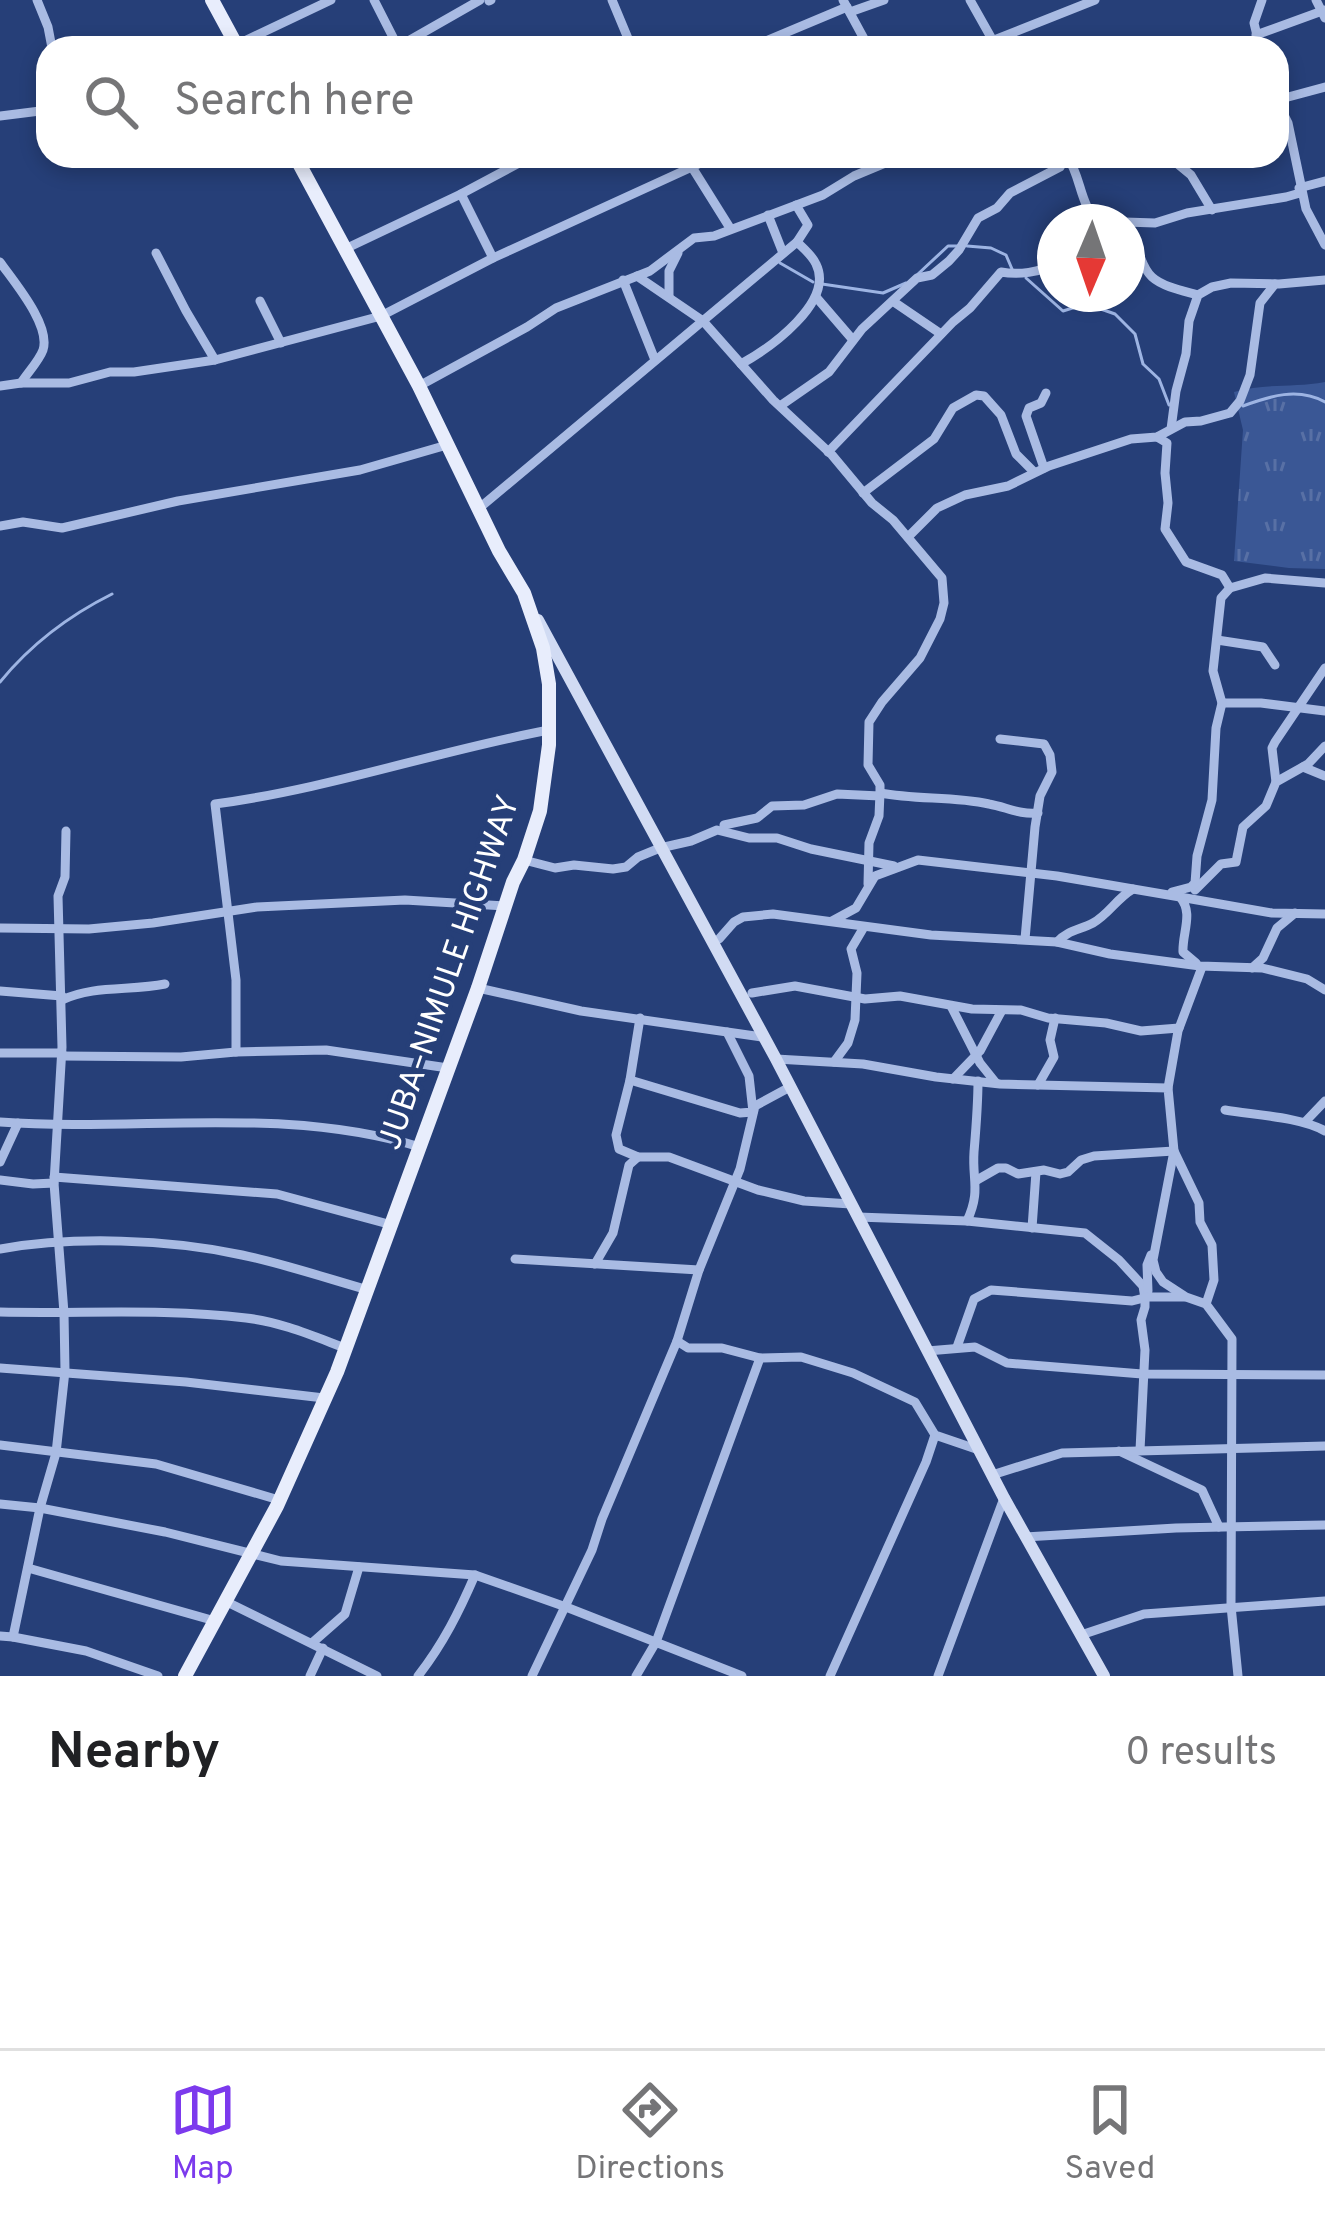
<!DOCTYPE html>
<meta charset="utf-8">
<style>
body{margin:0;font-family:Overpass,sans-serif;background:#f6f6f6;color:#202124}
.compass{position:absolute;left:1037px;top:204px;width:108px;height:108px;border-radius:50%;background:#fff;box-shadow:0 6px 18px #0003;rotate:182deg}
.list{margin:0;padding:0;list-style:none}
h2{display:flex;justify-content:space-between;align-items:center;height:156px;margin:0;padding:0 48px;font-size:51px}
h2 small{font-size:39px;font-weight:400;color:#757577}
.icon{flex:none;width:66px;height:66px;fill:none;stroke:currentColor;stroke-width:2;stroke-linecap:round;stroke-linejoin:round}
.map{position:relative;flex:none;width:1325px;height:1676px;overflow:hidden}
.search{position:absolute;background:#fff;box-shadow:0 6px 18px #0003;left:36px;right:36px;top:36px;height:132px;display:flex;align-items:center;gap:30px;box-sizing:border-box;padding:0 42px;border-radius:36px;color:#757577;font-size:45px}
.sheet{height:372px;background:#fff}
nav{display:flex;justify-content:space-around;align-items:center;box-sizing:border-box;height:168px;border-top:3px solid #e0e0e0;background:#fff;font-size:33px;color:#757577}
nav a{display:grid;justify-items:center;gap:6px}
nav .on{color:#7c3aed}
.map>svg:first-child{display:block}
.grass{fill:url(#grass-tufts)}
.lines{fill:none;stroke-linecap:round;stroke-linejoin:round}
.stream{stroke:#9db4e3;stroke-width:3}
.minor{stroke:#a9bbe3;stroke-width:9}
.secondary{stroke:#d1dbf3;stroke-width:12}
.primary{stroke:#e8edfc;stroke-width:14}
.labels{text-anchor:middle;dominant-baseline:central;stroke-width:9;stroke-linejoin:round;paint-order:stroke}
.street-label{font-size:33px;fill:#fff;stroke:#263f78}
</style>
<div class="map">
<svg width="1325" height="1676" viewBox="0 0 1325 1676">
<defs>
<pattern id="grass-tufts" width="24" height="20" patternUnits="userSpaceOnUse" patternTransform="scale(3)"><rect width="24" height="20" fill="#3a5795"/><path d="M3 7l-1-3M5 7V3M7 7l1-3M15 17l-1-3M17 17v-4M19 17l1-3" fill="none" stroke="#5870a5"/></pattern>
</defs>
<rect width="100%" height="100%" fill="#263f78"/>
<!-- grass -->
<path class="grass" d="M1325,382V569L1289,568L1234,561L1243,430L1234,392C1265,383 1294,388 1325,382Z"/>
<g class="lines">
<!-- stream -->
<g class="stream">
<polyline points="967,246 991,248 1006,255 1012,269"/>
<polyline points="780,263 813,282"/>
<polyline points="918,274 948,246 958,246"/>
<polyline points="1026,278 1063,311 1079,306 1098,308 1115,314 1135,334 1143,364 1159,379 1169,405"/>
<polyline points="822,284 883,293 906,283"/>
<path d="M1243,406C1270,396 1298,387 1325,402"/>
<path d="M0,682C31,644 68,616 112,594"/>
</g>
<!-- minor -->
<g class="minor">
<polyline points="37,0 48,27 52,48"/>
<polyline points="374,0 398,47"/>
<polyline points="612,0 632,48"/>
<polyline points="843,0 869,48"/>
<polyline points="970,0 997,48"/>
<polyline points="1316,0 1325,18"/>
<polyline points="489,1 491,0"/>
<polyline points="850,12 884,0"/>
<polyline points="1256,35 1325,10"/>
<polyline points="236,45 331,0"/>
<polyline points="396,48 480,0"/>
<polyline points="749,48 847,7"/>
<polyline points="974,48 1095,0"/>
<polyline points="1260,48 1254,23 1262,0"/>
<polyline points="1277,100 1325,87"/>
<polyline points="1277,101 1288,123 1306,209 1325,245"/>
<polyline points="0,116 48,110"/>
<polyline points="685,156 730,228"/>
<path d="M1067,156C1082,178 1079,205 1099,222"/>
<polyline points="1168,156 1191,175 1212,210"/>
<polyline points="1299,188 1325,181"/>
<polyline points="461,194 493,258"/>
<polyline points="768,215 783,253"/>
<polyline points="1125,222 1155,223 1187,213 1286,197 1300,193"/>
<path d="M1127,235C1142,249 1139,265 1152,277C1163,287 1184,291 1198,295"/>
<polyline points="345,249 461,194 532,156"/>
<polyline points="156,253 186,311 215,360"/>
<path d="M0,262C14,282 51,325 43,350C39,361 28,372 21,383"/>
<polyline points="637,276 703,321 773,400 832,455 872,503 893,520 942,578 944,603 940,619 920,658 882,702 869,722 868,765 880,785 880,793 879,816 869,843 868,884"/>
<polyline points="623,280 655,360"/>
<polyline points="669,296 669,271 678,253"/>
<polyline points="816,297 853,340"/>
<polyline points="260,301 281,343"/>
<polyline points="894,302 941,334"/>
<path d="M741,364C770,348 835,302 816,264C812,255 803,248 797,242"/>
<polyline points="0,386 21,383 69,383 110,372 134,372 215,360 381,316 493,258 716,156"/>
<polyline points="419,386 527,327 556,308 650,271 694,238 714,236 823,195 854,176 902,156"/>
<polyline points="780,406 829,372 862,329 917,278 932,275 949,261 959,250 978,218 997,208 1010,193 1060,167 1067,156"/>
<polyline points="1171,429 1176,391 1186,354 1189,321 1198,295 1212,287 1231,283 1279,284 1325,280"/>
<polyline points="1157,437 1167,443 1165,473 1168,503 1165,529 1186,562 1222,575 1230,588"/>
<path d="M828,452L953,322L970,308L1001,272C1017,275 1041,273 1055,263"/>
<polyline points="1044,468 1026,416 1029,408 1041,403 1046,393"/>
<polyline points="863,493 934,439 953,408 976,395 984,396 1001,415 1016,454 1034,472"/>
<polyline points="477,510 797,242 808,225 796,205"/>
<polyline points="0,526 23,522 62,528 178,501 360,470 447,445"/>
<polyline points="908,537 937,508 965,495 1008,486 1049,466 1131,439 1157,437 1185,422 1201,421 1230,413 1240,401 1250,375 1260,303 1275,284"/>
<polyline points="1217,640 1263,647 1275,665"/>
<polyline points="1222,703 1261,703 1325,711"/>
<polyline points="1000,739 1044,744 1050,755 1052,772 1040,796 1035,827 1025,939"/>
<polyline points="1303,767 1325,776"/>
<polyline points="1276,782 1272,748 1275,742 1325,668"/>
<path d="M880,793C917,800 953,796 989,804C1006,807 1020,815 1038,813"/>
<polyline points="724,825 757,818 772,806 804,805 837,794 880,796"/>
<polyline points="524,860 555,868 574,865 613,869 626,867 638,857 660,848 691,841 717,830 749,838 777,838 811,849 894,866"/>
<polyline points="1195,890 1221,864 1236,862 1243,827 1266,806 1276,782 1308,764 1325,746"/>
<polyline points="1172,892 1191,887 1195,883 1197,856 1212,800 1216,728 1222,703 1213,671 1221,598 1230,588 1265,578 1325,583"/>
<polyline points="1180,897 1272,913 1325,914"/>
<path d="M832,921L856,908L875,876L918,860L1057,876L1180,897C1194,913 1182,933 1183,952L1196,963"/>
<polyline points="0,928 89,929 153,923 257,907 405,900 505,906"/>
<polyline points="719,939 734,922 743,917 773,914 931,935 1057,942 1110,954 1200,966 1262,968 1307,979 1325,990"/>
<path d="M1057,942C1068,930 1080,930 1093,923C1109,914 1117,898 1133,889"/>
<polyline points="1252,968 1263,958 1277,928 1295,913"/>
<polyline points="478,988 581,1011 762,1037"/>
<polyline points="0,991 62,996"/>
<polyline points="752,993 795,986 865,999 900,996 972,1009 1021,1010 1048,1018 1106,1023 1141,1031 1179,1028"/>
<path d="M62,1000C93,985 131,991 165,984"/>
<polyline points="951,1006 980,1063 996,1083"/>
<polyline points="640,1018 630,1080 616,1135 619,1149 638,1157 669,1157 758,1190 804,1201 851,1204"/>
<path d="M236,1052V980L215,804C328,789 437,751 549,730"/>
<polyline points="0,1053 62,1053"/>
<polyline points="62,1056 181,1057 236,1052 326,1050 448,1068"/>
<polyline points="776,1059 863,1064 936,1077 1000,1084 1168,1088 1174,1151 1153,1260 1156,1272 1163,1282 1186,1297 1206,1304 1232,1339 1231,1606 1238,1676"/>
<polyline points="834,1062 848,1043 855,1020 857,973 851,949 864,927"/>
<polyline points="953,1079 980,1051 1001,1012"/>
<polyline points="630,1080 740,1113 753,1112 749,1076 727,1032"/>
<polyline points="1038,1085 1054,1057 1050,1040 1055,1018"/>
<polyline points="1168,1088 1178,1031 1202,967"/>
<path d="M1225,1110C1255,1115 1301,1117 1325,1131"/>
<path d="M0,1122C140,1132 284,1105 420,1147"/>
<polyline points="1305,1122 1325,1101"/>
<polyline points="0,1162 18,1123"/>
<polyline points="54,1177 277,1194 392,1225"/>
<polyline points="0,1180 33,1184 54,1183"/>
<polyline points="977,1180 998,1168 1006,1168 1018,1174 1044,1170 1060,1174 1068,1172 1081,1160 1094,1156 1174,1151 1199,1203 1200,1222 1212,1245 1214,1280 1206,1304"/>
<polyline points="858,1217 967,1221 1085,1233 1119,1260 1143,1286 1145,1298 1145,1307 1141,1320 1145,1350 1140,1450"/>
<path d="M967,1221C981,1191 972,1180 974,1152C976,1128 978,1105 978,1081"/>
<polyline points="1032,1228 1036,1172"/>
<path d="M0,1249C73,1236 169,1239 242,1255C284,1264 326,1278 368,1290"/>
<polyline points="515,1259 699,1270"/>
<polyline points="595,1264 613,1233 629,1165 638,1157"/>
<polyline points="1148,1291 1147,1265 1151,1255"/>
<path d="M0,1312C82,1314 164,1308 246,1318C281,1322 313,1336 345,1348"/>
<polyline points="677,1341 688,1348 722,1348 760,1358 801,1357 853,1373 915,1402 935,1435 979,1450"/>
<polyline points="957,1347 974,1299 991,1290 1132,1301 1148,1297 1184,1297"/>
<polyline points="927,1351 975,1347 1007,1363 1142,1374 1325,1375"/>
<polyline points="0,1368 186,1382 324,1398"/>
<polyline points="0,1445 156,1464 279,1500"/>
<polyline points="1119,1451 1202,1490 1219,1527"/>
<polyline points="992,1475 1062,1453 1325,1446"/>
<polyline points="0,1504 40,1508 165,1532 281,1561 475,1575 566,1607 742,1676"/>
<polyline points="1025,1537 1176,1528 1325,1525"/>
<polyline points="28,1568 215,1621"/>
<polyline points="225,1601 377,1676"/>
<polyline points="1081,1635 1144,1614 1325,1601"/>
<polyline points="0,1636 13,1637 40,1508 56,1453 65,1371 64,1313 54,1183 62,1047 58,896 65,877 66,831"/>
<polyline points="13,1637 86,1651 158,1676"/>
<polyline points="312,1643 345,1614 359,1567"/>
<polyline points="310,1676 323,1648"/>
<path d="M418,1676C443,1644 459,1612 475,1575"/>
<polyline points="532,1676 592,1550 602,1519 677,1341 699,1270 740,1169 755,1106 790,1087"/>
<polyline points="636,1676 656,1642 760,1358"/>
<polyline points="830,1676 926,1462 935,1435"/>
<polyline points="938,1676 1004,1498"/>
</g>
<!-- secondary -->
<polyline class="secondary" points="538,620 776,1059 1004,1498 1104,1676"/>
<!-- primary -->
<g class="primary">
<polyline points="212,0 238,48"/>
<polyline points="185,1676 277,1506 337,1372 478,988 513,882 524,860 540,811 549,745 549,684 543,648 524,593 499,551 419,386 295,156"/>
</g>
</g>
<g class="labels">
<!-- street labels -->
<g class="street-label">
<text transform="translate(451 973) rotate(-71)">JUBA–NIMULE HIGHWAY</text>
</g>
</g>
</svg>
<svg class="compass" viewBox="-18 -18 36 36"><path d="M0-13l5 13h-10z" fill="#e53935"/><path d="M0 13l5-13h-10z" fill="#757577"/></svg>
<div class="search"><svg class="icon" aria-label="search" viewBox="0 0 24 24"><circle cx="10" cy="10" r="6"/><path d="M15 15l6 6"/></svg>Search here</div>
</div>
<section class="sheet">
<h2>Nearby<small>0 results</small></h2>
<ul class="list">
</ul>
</section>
<nav>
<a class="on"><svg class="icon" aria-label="map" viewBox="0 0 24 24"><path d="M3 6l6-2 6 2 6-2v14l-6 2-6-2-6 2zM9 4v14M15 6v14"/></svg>Map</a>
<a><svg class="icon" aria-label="directions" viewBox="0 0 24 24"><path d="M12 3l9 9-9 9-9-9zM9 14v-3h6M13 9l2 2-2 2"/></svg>Directions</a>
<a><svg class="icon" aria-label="saved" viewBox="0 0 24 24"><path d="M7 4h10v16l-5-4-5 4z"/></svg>Saved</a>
</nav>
